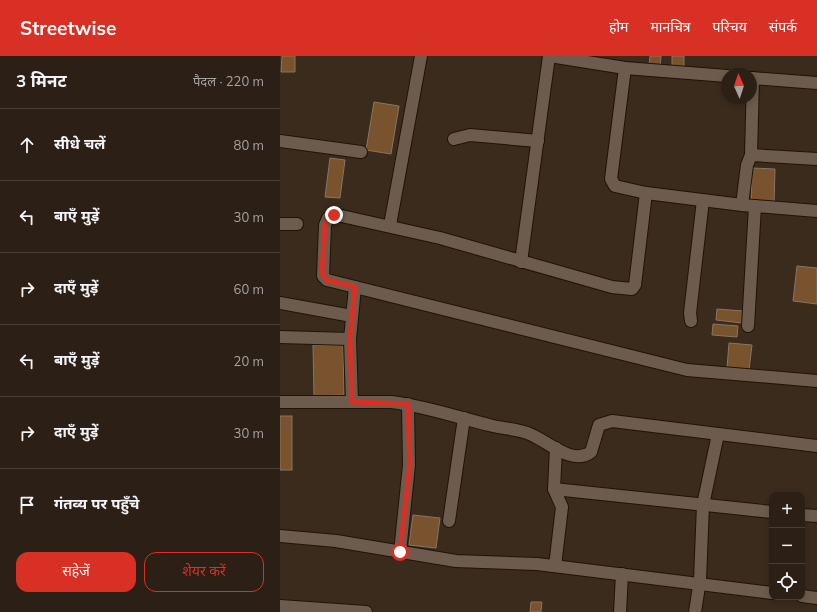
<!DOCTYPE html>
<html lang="hi">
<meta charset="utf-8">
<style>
body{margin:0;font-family:Mulish,"Noto Sans Devanagari",sans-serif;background:#382d23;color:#f1f3f6}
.controls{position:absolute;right:12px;bottom:12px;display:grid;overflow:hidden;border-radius:8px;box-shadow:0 2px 6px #0003}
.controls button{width:36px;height:36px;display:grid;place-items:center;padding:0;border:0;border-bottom:1px solid #483e35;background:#2c2016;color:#f1f3f6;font:20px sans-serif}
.compass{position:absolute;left:441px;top:12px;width:36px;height:36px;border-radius:50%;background:#2c2016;box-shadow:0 2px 6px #0003;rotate:357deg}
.stop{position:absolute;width:12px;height:12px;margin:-9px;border:3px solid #d93025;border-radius:50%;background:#fff}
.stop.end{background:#d93025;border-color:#fff;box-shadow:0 1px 4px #0008}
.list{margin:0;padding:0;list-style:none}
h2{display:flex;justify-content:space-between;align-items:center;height:52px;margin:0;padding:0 16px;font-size:17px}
h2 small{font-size:13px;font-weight:400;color:#a6a3a1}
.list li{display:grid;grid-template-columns:26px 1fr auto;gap:12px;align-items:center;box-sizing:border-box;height:72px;padding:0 16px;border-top:1px solid #483e35}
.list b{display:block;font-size:15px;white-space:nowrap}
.list em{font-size:13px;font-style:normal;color:#a6a3a1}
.actions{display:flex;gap:8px;padding:12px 16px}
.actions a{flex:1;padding:9px 0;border:1px solid #d93025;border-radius:12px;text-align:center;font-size:14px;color:#d93025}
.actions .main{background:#d93025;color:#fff}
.icon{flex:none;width:22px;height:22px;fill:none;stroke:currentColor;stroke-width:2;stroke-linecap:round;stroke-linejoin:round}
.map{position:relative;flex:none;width:537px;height:556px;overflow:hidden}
header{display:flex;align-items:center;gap:24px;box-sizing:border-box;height:56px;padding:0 20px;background:#d93025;color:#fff}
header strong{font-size:19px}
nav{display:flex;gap:22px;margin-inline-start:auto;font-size:14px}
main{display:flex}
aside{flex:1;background:#2c2016}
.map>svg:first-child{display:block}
.building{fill:#78532e;stroke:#877565}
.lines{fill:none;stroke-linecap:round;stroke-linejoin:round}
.minor-casing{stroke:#211306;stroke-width:14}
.minor{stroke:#6d5c4d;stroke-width:12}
.route{stroke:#d93025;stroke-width:5}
</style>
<header>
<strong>Streetwise</strong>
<nav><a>होम</a><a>मानचित्र</a><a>परिचय</a><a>संपर्क</a></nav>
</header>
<main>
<aside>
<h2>3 मिनट<small>पैदल · 220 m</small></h2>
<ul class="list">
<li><svg class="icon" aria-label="ahead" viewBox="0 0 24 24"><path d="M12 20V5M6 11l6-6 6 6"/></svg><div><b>सीधे चलें</b></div><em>80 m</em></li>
<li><svg class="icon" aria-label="left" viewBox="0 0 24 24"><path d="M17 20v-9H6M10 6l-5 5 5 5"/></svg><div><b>बाएँ मुड़ें</b></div><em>30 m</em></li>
<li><svg class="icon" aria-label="right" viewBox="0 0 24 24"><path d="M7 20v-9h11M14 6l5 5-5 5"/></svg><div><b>दाएँ मुड़ें</b></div><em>60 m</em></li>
<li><svg class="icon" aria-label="left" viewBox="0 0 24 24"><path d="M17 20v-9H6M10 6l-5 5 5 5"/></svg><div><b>बाएँ मुड़ें</b></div><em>20 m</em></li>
<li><svg class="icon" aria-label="right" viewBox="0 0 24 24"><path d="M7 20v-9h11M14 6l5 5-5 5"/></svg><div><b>दाएँ मुड़ें</b></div><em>30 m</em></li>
<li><svg class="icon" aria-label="arrive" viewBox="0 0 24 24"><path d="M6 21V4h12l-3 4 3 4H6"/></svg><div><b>गंतव्य पर पहुँचे</b></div></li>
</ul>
<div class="actions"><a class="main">सहेजें</a><a>शेयर करें</a></div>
</aside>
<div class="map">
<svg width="537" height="556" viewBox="0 0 537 556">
<rect width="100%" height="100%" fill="#3a2b1d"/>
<!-- building -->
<g class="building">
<polygon points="2,0 15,0 15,16 1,16"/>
<polygon points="370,0 381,0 380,12 369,11"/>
<rect x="392" y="0" width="12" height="13"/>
<polygon points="94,46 119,50 111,98 86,94"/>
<polygon points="50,102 65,104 60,142 45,141"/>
<polygon points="472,112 495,113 494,150 471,149"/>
<polygon points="517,210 537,212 537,248 513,245"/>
<polygon points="437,253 463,255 462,267 436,264"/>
<polygon points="433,268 458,270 457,281 432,279"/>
<polygon points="449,287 472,289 469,314 447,312"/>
<polygon points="33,289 63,289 64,339 34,340"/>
<rect x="0" y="360" width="12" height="54"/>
<polygon points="133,459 160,462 156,492 129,489"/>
<polygon points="251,546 262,546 261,556 250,556"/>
</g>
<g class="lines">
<!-- minor casing -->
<g class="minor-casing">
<g id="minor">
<polyline points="270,0 345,12 447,20"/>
<polyline points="345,12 331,123 335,130 366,137 462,149 537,155"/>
<polyline points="471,22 537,27"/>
<polyline points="174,83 190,79 258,85"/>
<polyline points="0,85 81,96"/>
<polyline points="471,99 473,22"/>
<polyline points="366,137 355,229 352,233 332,231 160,182 57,159 48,162 45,169 43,220 47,224 407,314 537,325"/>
<polyline points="462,149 467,109 471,99 537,103"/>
<polyline points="0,168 17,168"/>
<polyline points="110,169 141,0"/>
<polyline points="241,206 269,0"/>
<polyline points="0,247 72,260"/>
<polyline points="411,265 410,257 423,144"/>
<polyline points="468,270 475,150"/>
<polyline points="0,281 70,283 75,231"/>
<polyline points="70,283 72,346"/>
<path d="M0,346H111C146,350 179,362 213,370C226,373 240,373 252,379C268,386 293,410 311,396L319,369L332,365L537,390"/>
<polyline points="276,392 274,433 492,456"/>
<polyline points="274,433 282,451 275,510"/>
<polyline points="522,459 537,460"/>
<polyline points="169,465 184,362"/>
<polyline points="0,480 56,485 176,505 257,508 492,537"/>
<polyline points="120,496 129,409 128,348"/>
<polyline points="522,540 537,542"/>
<polyline points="0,550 86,556"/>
<polyline points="340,556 342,518"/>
<polyline points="415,556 420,524 423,449 438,378"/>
</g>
</g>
<!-- minor -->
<use href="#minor" class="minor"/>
</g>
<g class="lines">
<!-- route -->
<polyline class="route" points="54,159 48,162 45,169 42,217 47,224 75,231 70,283 72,346 128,348 130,409 120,496"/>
</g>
</svg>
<div class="controls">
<button>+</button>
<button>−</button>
<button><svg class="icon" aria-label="locate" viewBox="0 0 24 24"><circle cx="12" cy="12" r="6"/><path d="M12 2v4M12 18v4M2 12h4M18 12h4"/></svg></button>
</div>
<svg class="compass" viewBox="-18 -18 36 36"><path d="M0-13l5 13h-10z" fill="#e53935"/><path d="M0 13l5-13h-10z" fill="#a6a3a1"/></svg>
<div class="stop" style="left:120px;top:496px"></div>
<div class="stop end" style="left:54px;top:159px"></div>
</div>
</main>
